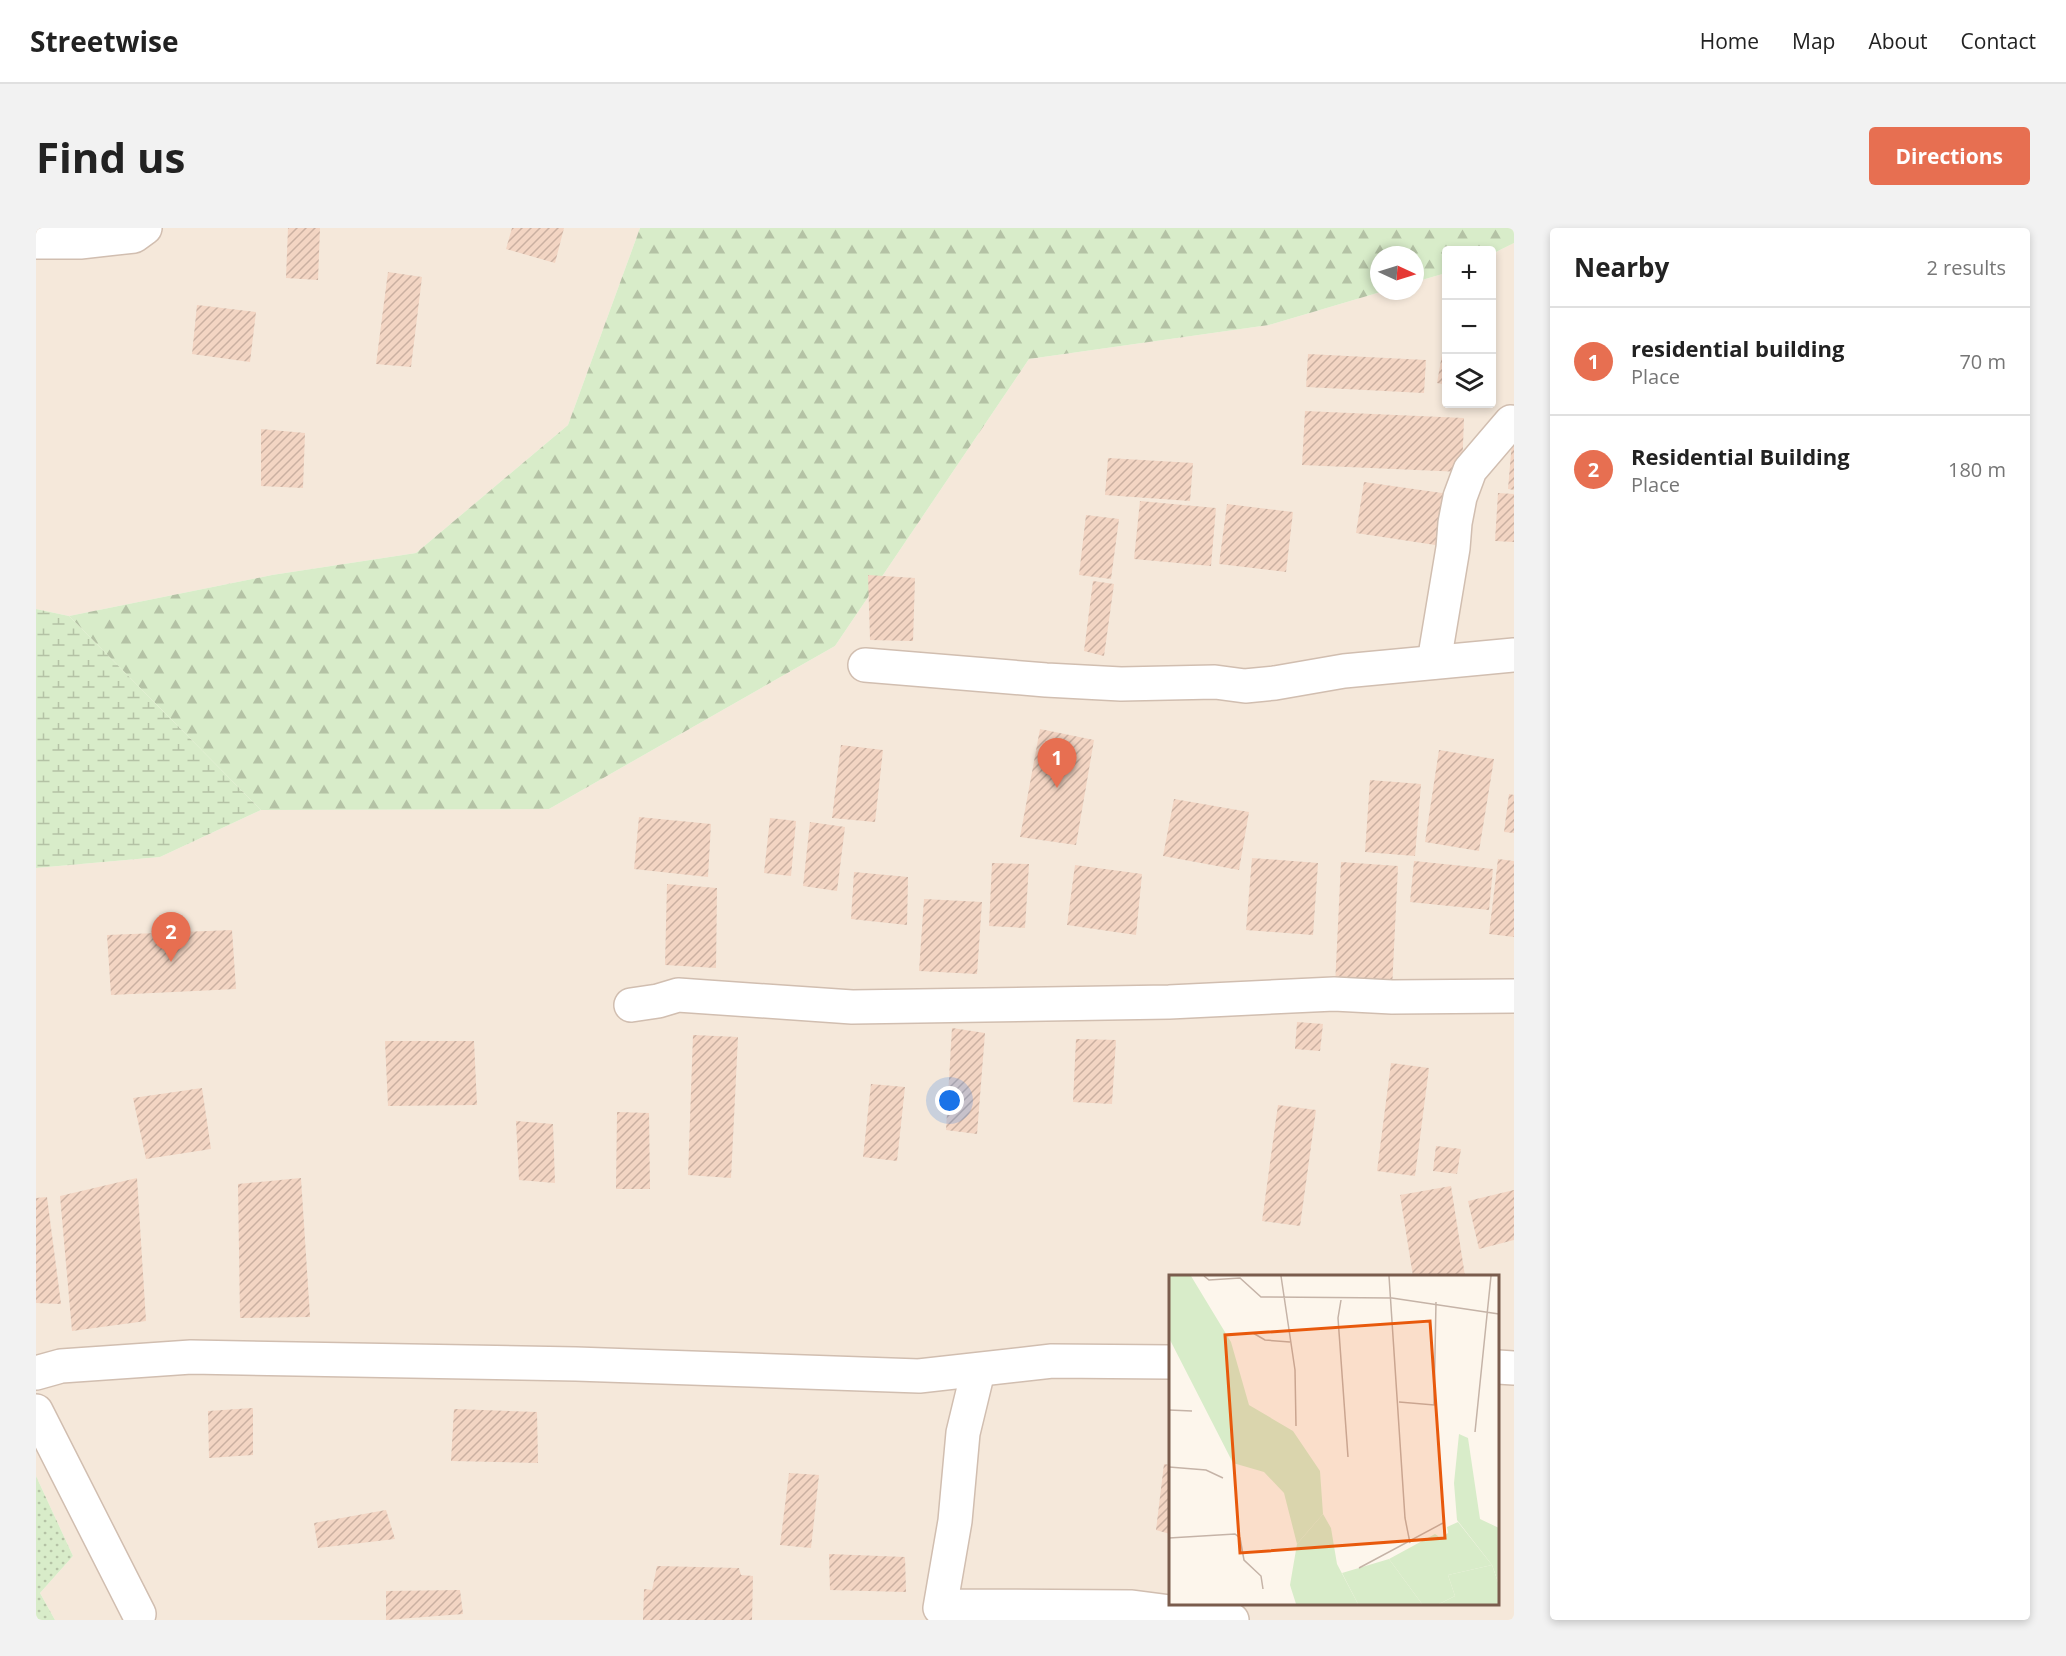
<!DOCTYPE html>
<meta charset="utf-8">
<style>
body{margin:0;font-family:"Open Sans",sans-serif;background:#f2f2f2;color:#222}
.controls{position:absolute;right:18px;top:18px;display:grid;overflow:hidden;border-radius:6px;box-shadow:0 3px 9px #0003}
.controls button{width:54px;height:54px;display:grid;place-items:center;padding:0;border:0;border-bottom:2px solid #e0e0e0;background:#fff;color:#222;font:30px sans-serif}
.compass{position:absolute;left:1334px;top:18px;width:54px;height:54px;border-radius:50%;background:#fff;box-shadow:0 3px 9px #0003;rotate:94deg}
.you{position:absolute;left:914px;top:873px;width:21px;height:21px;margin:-15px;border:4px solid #fff;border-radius:50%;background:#1a73e8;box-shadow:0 0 0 9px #1a73e833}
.badge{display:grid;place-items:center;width:39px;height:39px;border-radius:50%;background:#e76f51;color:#fff;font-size:20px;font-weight:700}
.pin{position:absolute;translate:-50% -50px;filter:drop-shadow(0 2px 3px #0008)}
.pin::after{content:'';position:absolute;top:32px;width:21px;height:18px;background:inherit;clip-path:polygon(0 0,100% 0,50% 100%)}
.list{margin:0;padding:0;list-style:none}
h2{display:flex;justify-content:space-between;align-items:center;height:78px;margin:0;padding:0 24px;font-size:26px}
h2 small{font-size:20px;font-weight:400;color:#767676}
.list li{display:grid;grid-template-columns:39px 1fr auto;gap:18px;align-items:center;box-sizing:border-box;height:108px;padding:0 24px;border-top:2px solid #e0e0e0}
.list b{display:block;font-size:22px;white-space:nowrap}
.list p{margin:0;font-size:20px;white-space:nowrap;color:#767676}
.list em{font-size:20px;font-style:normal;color:#767676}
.icon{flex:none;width:33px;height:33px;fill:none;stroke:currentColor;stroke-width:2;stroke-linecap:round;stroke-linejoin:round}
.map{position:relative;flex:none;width:1478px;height:1392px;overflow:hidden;border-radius:6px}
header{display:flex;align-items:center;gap:36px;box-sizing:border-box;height:84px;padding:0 30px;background:#fff;border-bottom:2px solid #e0e0e0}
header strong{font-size:28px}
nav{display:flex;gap:33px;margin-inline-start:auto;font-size:21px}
.intro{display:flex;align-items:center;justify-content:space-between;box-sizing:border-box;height:144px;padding:0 36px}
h1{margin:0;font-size:42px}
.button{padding:15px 27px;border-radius:6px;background:#e76f51;color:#fff;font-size:21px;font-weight:700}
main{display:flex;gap:36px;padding:0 36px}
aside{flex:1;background:#fff;border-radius:6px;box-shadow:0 3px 9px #0003}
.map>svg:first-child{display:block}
.residential{fill:#f5e8da;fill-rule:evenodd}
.grass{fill:url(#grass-dots)}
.forest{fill:url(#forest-firs)}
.wetland{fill:url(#wetland-marsh)}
.building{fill:url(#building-hatch)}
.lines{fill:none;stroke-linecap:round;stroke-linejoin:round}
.minor-casing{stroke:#d1beb0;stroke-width:36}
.minor{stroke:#fff;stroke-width:33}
.inset-road{fill:none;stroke:#c5b3a7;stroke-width:1.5}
.view{fill:#e8590c;fill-opacity:0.15;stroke:#e8590c;stroke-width:3}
.inset-edge{fill:none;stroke:#7a5c4d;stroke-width:3}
</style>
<header>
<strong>Streetwise</strong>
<nav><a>Home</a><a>Map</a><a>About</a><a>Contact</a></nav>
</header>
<div class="intro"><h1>Find us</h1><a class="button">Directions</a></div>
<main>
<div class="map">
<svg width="1478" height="1392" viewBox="0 0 1478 1392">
<defs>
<pattern id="grass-dots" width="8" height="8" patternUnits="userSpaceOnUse" patternTransform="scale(1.5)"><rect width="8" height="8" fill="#d8ecc9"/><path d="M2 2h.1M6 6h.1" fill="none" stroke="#b4c2a5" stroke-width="1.8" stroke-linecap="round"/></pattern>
<pattern id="forest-firs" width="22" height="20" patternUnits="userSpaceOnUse" patternTransform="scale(1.5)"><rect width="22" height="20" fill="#d8ecc9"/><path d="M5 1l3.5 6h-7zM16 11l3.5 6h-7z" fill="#b4c2a5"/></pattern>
<pattern id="wetland-marsh" width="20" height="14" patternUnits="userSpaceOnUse" patternTransform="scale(1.5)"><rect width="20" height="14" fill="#d8ecc9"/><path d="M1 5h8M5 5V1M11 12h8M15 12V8" fill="none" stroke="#b4c2a5"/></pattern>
<pattern id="building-hatch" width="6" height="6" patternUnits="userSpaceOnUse" patternTransform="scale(1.5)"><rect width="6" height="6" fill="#f3d5c3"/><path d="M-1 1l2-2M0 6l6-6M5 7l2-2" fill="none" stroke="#cab0a1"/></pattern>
</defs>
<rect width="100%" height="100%" fill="#fdf6ec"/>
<!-- residential -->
<g class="residential">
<polygon points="0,0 604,0 532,197 380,325 236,347 33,388 0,381"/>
<path d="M1478,15V1392H19L4,1365L37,1328L0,1248V640L124,629L225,582L513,581L799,418L993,131L1233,97L1348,63H1379V54L1410,45V176H1456V26ZM1134,1048H1462V1376H1134Z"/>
</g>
<!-- grass -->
<polygon class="grass" points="0,1248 37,1328 4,1365 19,1392 0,1392"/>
<!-- forest -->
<polygon class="forest" points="604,0 1478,0 1478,15 1456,26 1456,22 1410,22 1410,45 1379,54 1379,27 1343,27 1343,63 1348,63 1233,97 993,131 799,418 513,581 225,582 33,388 236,347 380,325 532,197"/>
<!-- wetland -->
<polygon class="wetland" points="0,381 33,388 225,582 124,629 0,640"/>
<!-- building -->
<g class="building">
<polygon points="252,0 284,0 282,52 250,50"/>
<polygon points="476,0 528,0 519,35 470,21"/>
<polygon points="352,44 386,49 375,139 340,136"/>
<polygon points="161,77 220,84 214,134 156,126"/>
<polygon points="1409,110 1410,110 1410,157 1401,155"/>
<polygon points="1272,126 1390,132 1388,165 1270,159"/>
<polygon points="1269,183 1428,190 1426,244 1266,237"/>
<polygon points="225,201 269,205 267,260 225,258"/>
<polygon points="1476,214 1478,214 1478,262 1472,261"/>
<polygon points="1072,230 1157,235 1154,273 1069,267"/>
<polygon points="1328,254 1413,266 1406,318 1320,305"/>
<polygon points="1462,265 1478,266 1478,314 1459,313"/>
<polygon points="1104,273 1180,280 1175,338 1098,331"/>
<polygon points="1191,276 1257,284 1250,344 1183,336"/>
<polygon points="1050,287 1083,291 1075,351 1043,347"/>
<polygon points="832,347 879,350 877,413 834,412"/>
<polygon points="1057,353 1078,356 1068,428 1048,423"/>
<polygon points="1004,501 1058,512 1040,617 984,609"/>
<polygon points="805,517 847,522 839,594 796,590"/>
<polygon points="1403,522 1458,531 1443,623 1389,614"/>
<polygon points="1334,552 1385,556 1379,628 1329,624"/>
<polygon points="1473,566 1478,567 1478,605 1468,604"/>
<polygon points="1138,571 1213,584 1203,642 1127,628"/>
<polygon points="603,589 675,596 672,649 598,641"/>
<polygon points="734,590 760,593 755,648 728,645"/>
<polygon points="774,594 809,599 801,663 767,658"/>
<polygon points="1216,630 1282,635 1277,707 1210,702"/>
<polygon points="1462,631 1478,633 1478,709 1453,706"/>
<polygon points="1378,633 1457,641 1453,682 1374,674"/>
<polygon points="1305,634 1362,638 1356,761 1299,758"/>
<polygon points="956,635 993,636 989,700 953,698"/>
<polygon points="1039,637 1106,646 1100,707 1031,697"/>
<polygon points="818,644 872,649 871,697 815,691"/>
<polygon points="631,656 681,660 680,740 629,737"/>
<polygon points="888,671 946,674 941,746 883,743"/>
<polygon points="196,702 200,761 75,767 71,707"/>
<polygon points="1261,794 1287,796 1284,823 1259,821"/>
<polygon points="916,800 949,805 941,906 910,902"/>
<polygon points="657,807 702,809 695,950 652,947"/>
<polygon points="1040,811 1080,812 1076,876 1037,874"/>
<polygon points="349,813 438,813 441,877 352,878"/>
<polygon points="1355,835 1393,840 1379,948 1341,943"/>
<polygon points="835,856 869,859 861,933 827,929"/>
<polygon points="166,860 175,921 110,931 97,870"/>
<polygon points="1242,877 1280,882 1264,998 1226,993"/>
<polygon points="581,884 613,885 614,961 580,961"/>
<polygon points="480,893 517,896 519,955 483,952"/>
<polygon points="1400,918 1425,921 1421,946 1397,943"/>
<polygon points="101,950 110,1093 36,1103 24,968"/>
<polygon points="265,950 274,1089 204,1090 202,956"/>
<polygon points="1415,958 1429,1048 1377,1048 1364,967"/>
<polygon points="1478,962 1478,1012 1443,1021 1432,973"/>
<polygon points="11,969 25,1076 0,1075 0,970"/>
<polygon points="217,1180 217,1227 173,1230 172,1183"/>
<polygon points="418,1181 501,1184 502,1235 415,1233"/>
<polygon points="1128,1236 1134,1237 1134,1306 1120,1302"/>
<polygon points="753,1245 783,1247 775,1320 744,1317"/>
<polygon points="350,1282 359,1311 282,1320 278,1295"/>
<polygon points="793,1326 869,1329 870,1364 794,1362"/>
<polygon points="621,1338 703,1340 705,1347 717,1348 716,1392 607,1392 608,1361 616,1362"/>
<polygon points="424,1362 427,1386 350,1392 350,1363"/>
</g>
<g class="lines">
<!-- minor casing -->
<g class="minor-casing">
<g id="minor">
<polyline points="0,14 44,14 98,8 109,0"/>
<polyline points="1398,434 1417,320 1419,295 1424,269 1434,242 1475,194"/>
<polyline points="829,437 1010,452 1085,456 1179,454 1209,458 1239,455 1308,443 1478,427"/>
<polyline points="595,777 622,773 642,767 816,779 1133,774 1298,766 1356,769 1478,768"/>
<polyline points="1462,1139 1478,1140"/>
<polyline points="942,1143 927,1205 919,1293 904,1380 922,1378 1096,1379 1196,1392"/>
<polyline points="0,1145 25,1138 155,1129 540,1136 883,1148 1016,1133 1134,1134"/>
<polyline points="0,1183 103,1386"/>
</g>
</g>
<!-- minor -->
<use href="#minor" class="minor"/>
</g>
<!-- overview -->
<g transform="translate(1133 1047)">
<rect width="330" height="330" fill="#fdf6ec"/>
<path d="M289,247L323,290L279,300L286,321L270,329H253L220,284L266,259L272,263L279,258L278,252Z" fill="#d8ecc9"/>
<path d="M0,1H22L62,67L80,130L124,156L151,196L154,239L128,269L115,218L95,197L64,188L0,63ZM220,284L253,329H189L173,298ZM323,290L330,310V329H270L286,321L279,300Z" fill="#d8ecc9"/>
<path d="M290,159L299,163L311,244L330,253V310L323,290L288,245L285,208ZM154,239L162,253L168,289L189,329H127L121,310L128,269Z" fill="#d8ecc9"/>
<path class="inset-road" d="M35,1L40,5L71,3L92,22L223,23L330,39M112,1L126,95L127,151M220,1L236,243L241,268M172,25L169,43L179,182M84,58L96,65L121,67M230,127L265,130L267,27M0,135L23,136M306,157L322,1M0,192L37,195L54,203M0,263L66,259L71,263L75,285L92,301L94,314M190,293L274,248"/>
<path class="view" d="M261,46L276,263L71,278L56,60Z"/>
<rect width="330" height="330" class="inset-edge"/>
</g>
</svg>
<div class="controls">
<button>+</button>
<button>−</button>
<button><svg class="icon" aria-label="layers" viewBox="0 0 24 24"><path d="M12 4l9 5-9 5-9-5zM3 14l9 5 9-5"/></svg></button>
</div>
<svg class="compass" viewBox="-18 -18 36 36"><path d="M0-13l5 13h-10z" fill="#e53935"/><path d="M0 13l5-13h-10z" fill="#767676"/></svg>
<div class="you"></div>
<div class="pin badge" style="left:1021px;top:560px">1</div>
<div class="pin badge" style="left:135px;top:734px">2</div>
</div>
<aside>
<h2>Nearby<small>2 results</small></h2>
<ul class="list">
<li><span class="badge">1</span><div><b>residential building</b><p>Place</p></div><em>70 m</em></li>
<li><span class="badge">2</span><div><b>Residential Building</b><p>Place</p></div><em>180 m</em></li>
</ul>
</aside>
</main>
